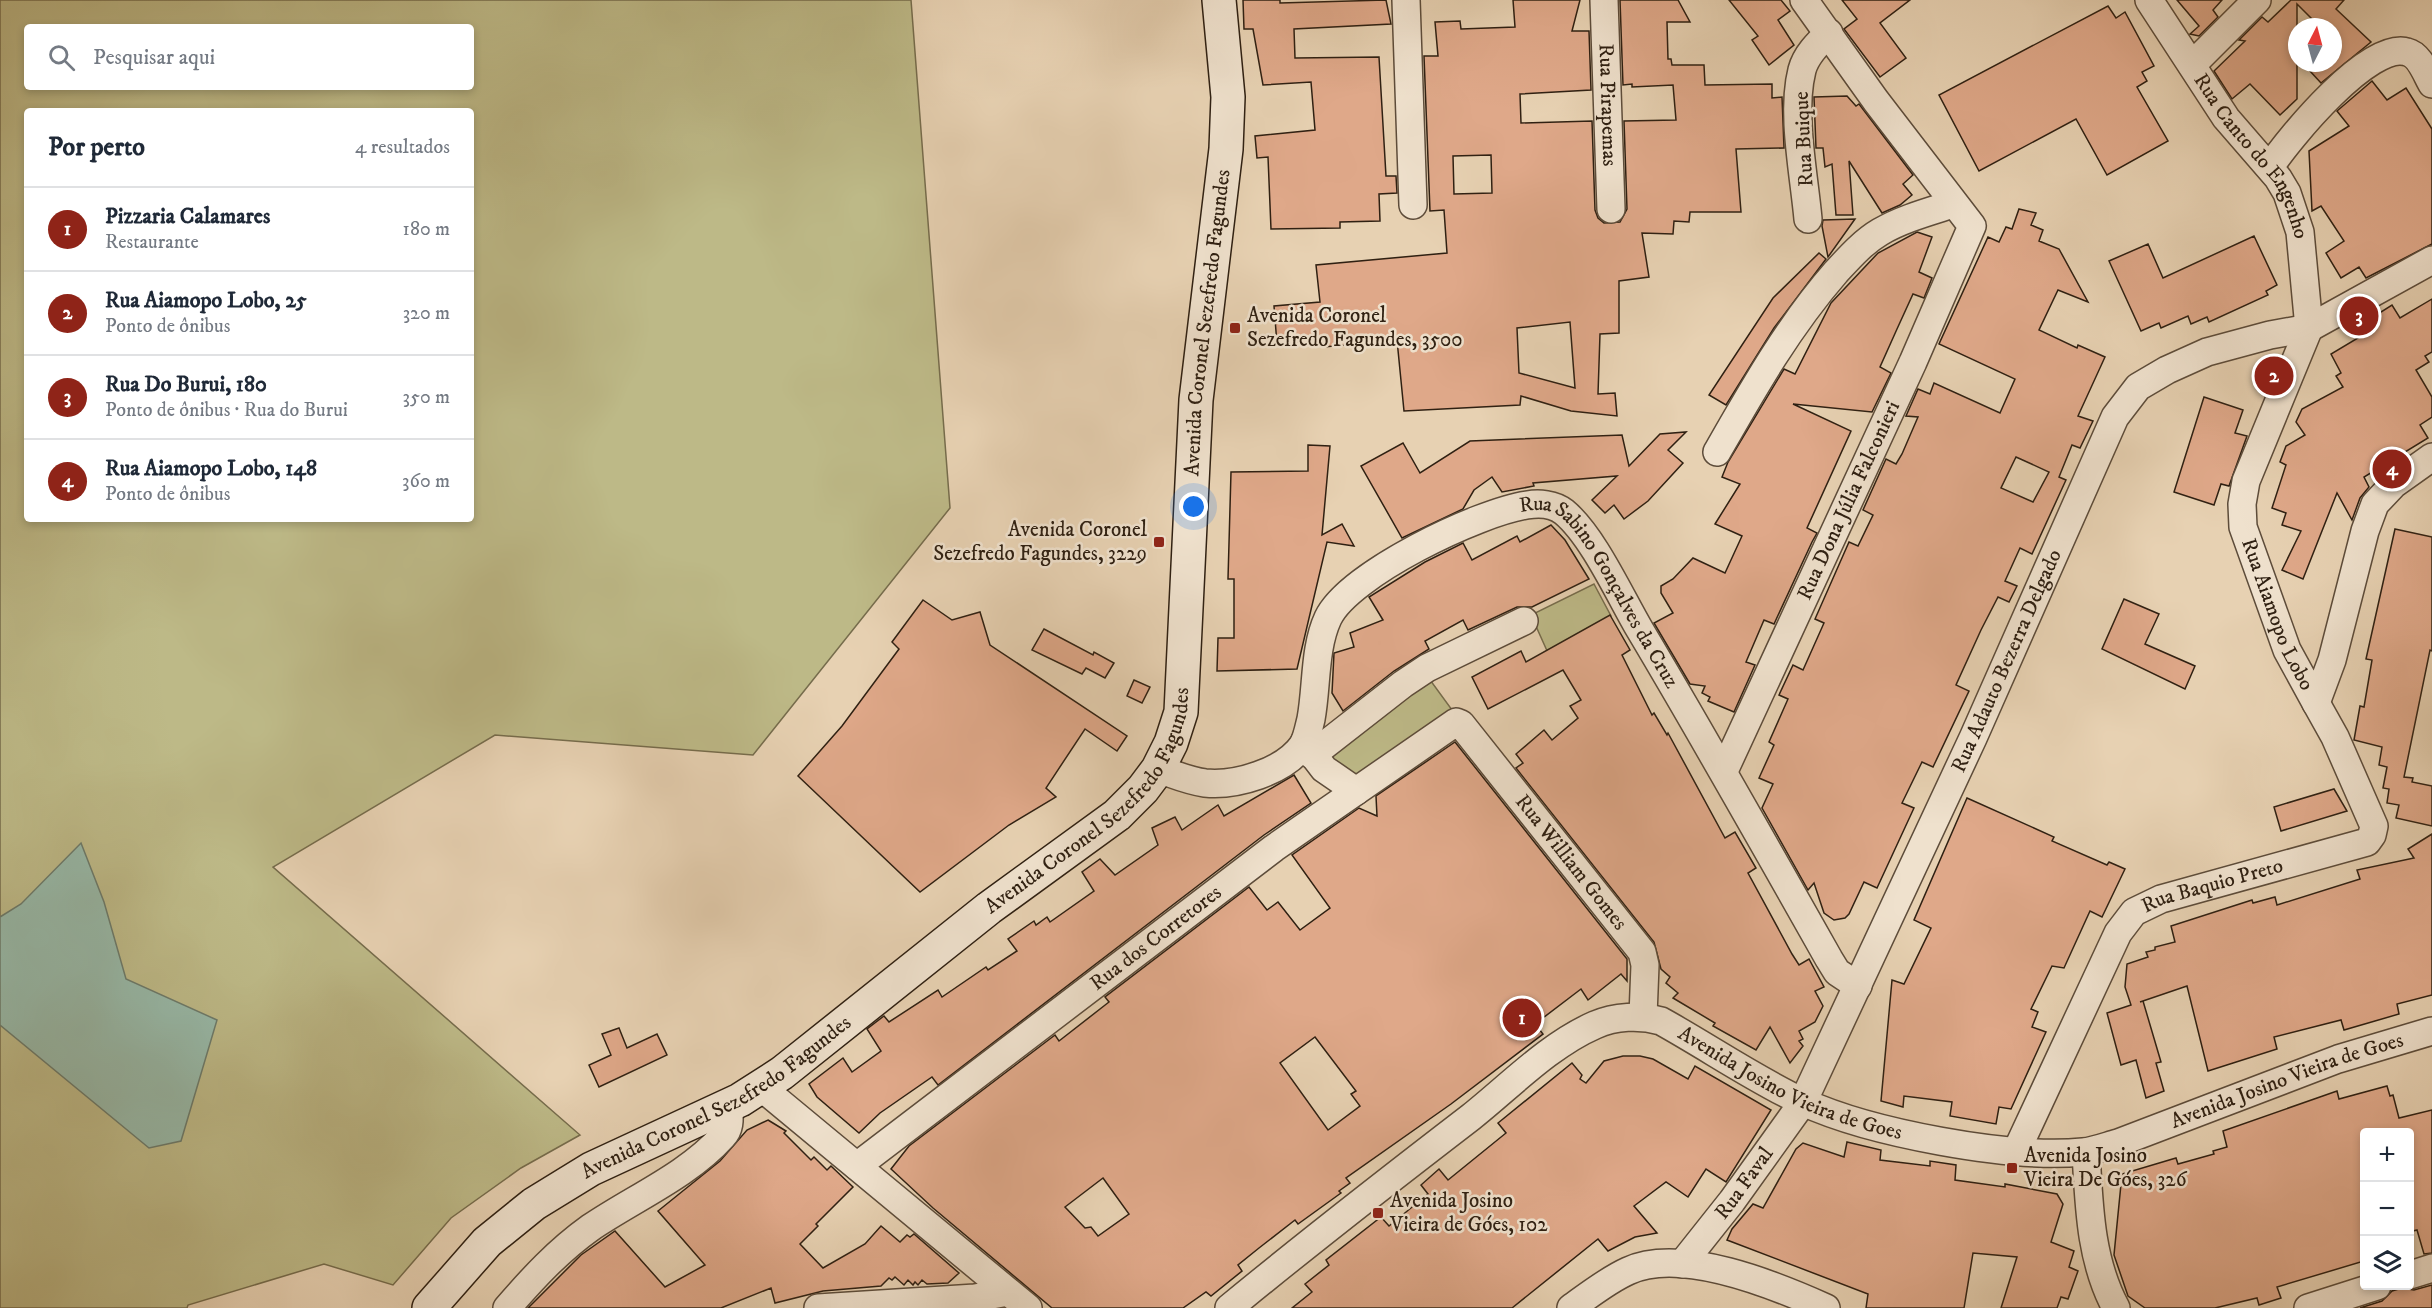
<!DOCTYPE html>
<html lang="pt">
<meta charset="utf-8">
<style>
body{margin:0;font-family:"IM FELL DW Pica",serif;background:#f6f6f7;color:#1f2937}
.controls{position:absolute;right:18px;bottom:18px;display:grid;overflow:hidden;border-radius:6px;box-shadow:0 3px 9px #0003}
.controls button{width:54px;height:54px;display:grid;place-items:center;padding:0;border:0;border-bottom:2px solid #e0e1e3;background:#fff;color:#1f2937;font:30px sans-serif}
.compass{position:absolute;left:2288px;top:18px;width:54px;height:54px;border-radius:50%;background:#fff;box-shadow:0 3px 9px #0003;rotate:6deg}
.you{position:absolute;left:1194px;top:507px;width:21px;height:21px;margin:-15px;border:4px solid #fff;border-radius:50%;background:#1a73e8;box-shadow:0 0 0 9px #1a73e833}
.badge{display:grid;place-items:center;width:39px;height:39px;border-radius:50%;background:#8f2418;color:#fff;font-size:20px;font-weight:700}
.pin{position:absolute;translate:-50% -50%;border:3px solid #fff;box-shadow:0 2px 6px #0006}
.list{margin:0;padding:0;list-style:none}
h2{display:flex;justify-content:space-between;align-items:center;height:78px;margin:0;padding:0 24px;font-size:26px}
h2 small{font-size:20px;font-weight:400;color:#747a83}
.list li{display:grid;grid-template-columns:39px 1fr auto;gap:18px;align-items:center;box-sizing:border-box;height:84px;padding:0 24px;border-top:2px solid #e0e1e3}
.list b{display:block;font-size:22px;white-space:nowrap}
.list p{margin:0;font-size:20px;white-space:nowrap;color:#747a83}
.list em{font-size:20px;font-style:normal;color:#747a83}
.icon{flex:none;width:33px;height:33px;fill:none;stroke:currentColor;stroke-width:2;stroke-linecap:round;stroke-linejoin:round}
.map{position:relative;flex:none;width:2432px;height:1308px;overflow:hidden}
.search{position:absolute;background:#fff;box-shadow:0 3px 9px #0003;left:24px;top:24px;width:450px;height:66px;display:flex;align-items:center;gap:15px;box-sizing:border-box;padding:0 21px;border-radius:6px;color:#747a83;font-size:22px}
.panel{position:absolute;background:#fff;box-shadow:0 3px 9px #0003;left:24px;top:108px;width:450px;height:414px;border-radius:6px}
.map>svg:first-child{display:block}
.green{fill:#bdb987;stroke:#766c4c;stroke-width:1.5;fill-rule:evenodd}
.water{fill:#97b8a7;stroke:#6d7b6b;stroke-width:1.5}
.building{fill:#dfa889;stroke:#2f2012;stroke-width:1.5;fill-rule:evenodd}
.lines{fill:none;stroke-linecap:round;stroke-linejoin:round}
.street-casing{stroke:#5d4c3a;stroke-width:30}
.secondary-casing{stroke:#2f2012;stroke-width:36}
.street{stroke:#efe1cd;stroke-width:27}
.secondary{stroke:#efe1cd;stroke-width:33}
.poi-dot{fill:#8f2418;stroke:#efe1cd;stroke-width:2}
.labels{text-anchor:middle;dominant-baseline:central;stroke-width:5;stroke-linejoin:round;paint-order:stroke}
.street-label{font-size:21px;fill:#2f2012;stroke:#efe1cd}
.poi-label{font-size:21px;fill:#2f2012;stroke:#efe1cd;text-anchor:start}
</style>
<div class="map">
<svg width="2432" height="1308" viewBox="0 0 2432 1308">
<rect width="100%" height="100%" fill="#e7d1b2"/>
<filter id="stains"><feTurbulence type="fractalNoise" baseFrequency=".00333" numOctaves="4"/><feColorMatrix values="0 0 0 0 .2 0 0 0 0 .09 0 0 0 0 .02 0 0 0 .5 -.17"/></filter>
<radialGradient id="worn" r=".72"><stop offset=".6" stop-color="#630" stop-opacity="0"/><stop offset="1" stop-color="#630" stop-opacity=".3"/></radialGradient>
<!-- green -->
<g class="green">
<path d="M0,0H911L950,508L753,755L495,735L273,867L580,1135L521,1168L451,1218L393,1285L324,1264L188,1305L187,1308H0ZM27,27H471V87H27ZM27,111H471V519H27Z"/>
<polygon points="1594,584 1611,616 1548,653 1531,615"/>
<polygon points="1425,673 1455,714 1357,785 1320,751"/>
</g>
<!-- water -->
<polygon class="water" points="81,843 104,902 126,979 217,1020 181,1141 149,1148 0,1025 0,917 21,904"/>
<!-- building -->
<g class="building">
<polygon points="1243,0 1280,0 1280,3 1386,0 1391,24 1294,29 1295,58 1379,57 1386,176 1396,176 1397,193 1379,194 1380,221 1340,222 1340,228 1271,229 1268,157 1257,158 1255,136 1315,130 1311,82 1263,85 1253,29 1244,29"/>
<path d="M1513,0H1580L1572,31H1589L1591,90L1520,94L1521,123L1592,121L1595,210L1598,218L1604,223L1620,222L1627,209L1624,121L1676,120L1673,85L1632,87V84L1623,85L1620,0H1678L1690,22H1667L1668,59H1671L1672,65H1704L1705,85L1772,84V98L1782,97L1784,148L1736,149L1741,212H1690L1689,222L1674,221L1673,234L1642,233L1649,277L1619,281V333L1600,334L1598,394L1615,393L1617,416L1571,411L1521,396L1520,405L1404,411L1397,340L1324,347L1323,340L1277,344L1274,306L1320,302L1316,265L1447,253L1444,210L1430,211L1424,56H1438L1435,22L1460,21L1461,29L1515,27ZM1491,155L1492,193L1454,194L1453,156ZM1570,322L1575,388L1519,373L1517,328Z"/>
<polygon points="1729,0 1781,0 1790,11 1778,20 1794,45 1769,65 1752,40 1758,36"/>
<polygon points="1842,0 1910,0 1880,23 1906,58 1880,77 1844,29 1857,19"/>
<polygon points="2177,0 2222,0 2213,10 2218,17 2199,36 2190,34 2199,26"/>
<polygon points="2291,0 2344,0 2336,9 2371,42 2321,83 2310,71 2320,63 2333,63 2333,51 2339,46 2333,40 2333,27 2320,27 2297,4 2297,99 2280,115 2250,84 2232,99 2214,71 2245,41 2239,40 2262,17 2268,22"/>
<polygon points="2108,6 2116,18 2125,12 2154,66 2142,72 2147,81 2137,87 2168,141 2107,175 2076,119 1979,171 1939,95"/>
<polygon points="2372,81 2387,100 2406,88 2432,129 2432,244 2366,278 2359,267 2341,278 2326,253 2344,241 2321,206 2312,211 2309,151 2349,126 2337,111"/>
<polygon points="1847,96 1856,106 1859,104 1913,175 1903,184 1912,195 1900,205 1882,213 1849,161 1853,215 1836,215 1832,164 1825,167 1823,148 1816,148 1814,97"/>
<path d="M2019,209L2036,213L2031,225L2043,230L2039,241L2059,249L2088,302L2058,290L2039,330L2077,348L2078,345L2105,357L2078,416L2093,421L2080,448L2072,445L2059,477L2066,480L2032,554L2020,548L2005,581L2017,586L2009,602L1998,597L1981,630L1956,685L1969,691L1933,767L1922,762L1902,803L1914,808L1877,888L1864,882L1849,914L1845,918L1834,920L1824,913L1814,883L1808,890L1762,808L1773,784L1759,778L1774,745L1769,742L1788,699L1779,695L1793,665L1803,670L1824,623L1815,619L1849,542L1858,546L1873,515L1863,510L1886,459L1896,464L1902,454L1918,417L1906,416L1918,389L1930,394L1934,383L2000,413L2015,379L1939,344L1988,237L1999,242L2006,227L2012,229ZM2016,457L2049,472L2033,502L2001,488Z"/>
<polygon points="1855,219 1828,257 1822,226 1823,220"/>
<polygon points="1917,232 1932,237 1919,272 1932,278 1924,298 1913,294 1897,329 1880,367 1891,373 1872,412 1793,404 1851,431 1807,528 1817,533 1812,542 1774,624 1764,620 1746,662 1755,665 1734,712 1708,701 1710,697 1702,693 1705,686 1690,684 1654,623 1673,613 1661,593 1661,586 1673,579 1693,558 1725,573 1742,536 1715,524 1740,484 1722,477 1728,462 1784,369 1795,374 1831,303 1878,253"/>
<polygon points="2254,236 2277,285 2266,291 2268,295 2209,322 2207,317 2191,324 2188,316 2161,328 2159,323 2141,331 2109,261 2148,244 2163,278"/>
<polygon points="1819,253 1826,259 1774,328 1726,405 1709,395 1773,298"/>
<polygon points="2432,299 2432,352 2425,356 2429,362 2416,370 2432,397 2432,417 2420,425 2428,438 2364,477 2369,487 2360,498 2352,520 2337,493 2303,579 2282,570 2301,531 2282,525 2286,513 2272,508 2286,465 2280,462 2286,446 2305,435 2296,422 2302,409 2343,387 2336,376 2341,373 2331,354 2378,326 2373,317 2392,305 2400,318"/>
<polygon points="2204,397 2243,410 2235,433 2247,436 2229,486 2221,484 2214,505 2174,492"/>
<polygon points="1686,432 1668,450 1683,463 1648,501 1624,519 1614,505 1605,513 1592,500 1617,476 1533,483 1534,486 1502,492 1492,477 1474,490 1463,509 1402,538 1361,466 1403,443 1420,473 1470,441 1622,435 1629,466 1660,434"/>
<polygon points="1308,445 1330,446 1322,535 1342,524 1354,546 1327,542 1297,669 1217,671 1218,638 1234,638 1234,579 1228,579 1231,472 1308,471"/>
<polygon points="1551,525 1565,540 1589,579 1532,607 1517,607 1468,630 1463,620 1425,641 1429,649 1394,671 1343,711 1332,693 1334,653 1354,647 1350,633 1383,620 1369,597 1425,562 1463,543 1472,560 1517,536 1520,542"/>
<polygon points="2395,529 2432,537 2432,651 2430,650 2404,777 2413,778 2412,782 2432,786 2432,826 2396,818 2399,805 2387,803 2389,789 2383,788 2387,767 2379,765 2382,747 2354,740 2360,706 2364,707 2372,660 2366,659"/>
<polygon points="2124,599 2159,614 2145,644 2195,666 2185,689 2102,649"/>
<polygon points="923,600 952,620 980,612 990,645 1127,736 1117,751 1085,729 1046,788 1056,797 1009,825 920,892 798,776 842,726 899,649 892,642"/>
<polygon points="1610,615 1630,650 1622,655 1652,715 1654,713 1667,735 1668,733 1725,838 1735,832 1756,868 1748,873 1792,954 1799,965 1809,959 1824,987 1815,991 1823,1006 1815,1022 1799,1031 1803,1039 1799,1041 1803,1046 1790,1063 1770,1027 1756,1050 1713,1026 1715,1023 1673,998 1678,993 1666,983 1670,977 1661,969 1654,942 1516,768 1523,763 1516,754 1544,730 1552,740 1578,718 1570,706 1581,700 1563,670 1488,709 1472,677 1521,651 1526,662"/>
<polygon points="1044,629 1093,655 1094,652 1114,663 1105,678 1086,668 1082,674 1032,650"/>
<polygon points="1134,680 1150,687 1142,703 1127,696"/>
<path d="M1455,742L1627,959V981L1621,974L1588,1000L1581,989L1535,1024L1543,1034L1451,1104L1346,1178L1350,1183L1339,1191L1341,1193L1298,1224L1295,1220L1259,1248L1238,1265L1242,1271L1211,1296L1206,1292L1183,1308H1052L933,1208L891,1169L909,1146L1055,1035L1059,1041L1109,1002L1105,997L1249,887L1267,910L1278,902L1300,930L1330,908L1292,855L1359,808L1377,816L1376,796ZM1315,1037L1356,1091L1351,1094L1360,1106L1328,1130L1280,1063ZM1103,1178L1129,1214L1098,1236L1091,1227L1085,1228L1065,1207Z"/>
<polygon points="1294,775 1311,803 1264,835 938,1085 932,1077 880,1113 859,1133 817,1097 809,1084 843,1058 852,1072 881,1051 867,1029 884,1016 889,1022 938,990 942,997 986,967 988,970 1017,951 1008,939 1034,921 1036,925 1047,917 1050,922 1094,891 1082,872 1100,859 1115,875 1158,845 1152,828 1175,817 1182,830 1218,805 1224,816"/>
<polygon points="2334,789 2347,811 2281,831 2274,807"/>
<polygon points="1967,798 2054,837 2052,841 2107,865 2109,862 2125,869 2102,917 2090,911 2064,968 2052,966 2031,1009 2038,1012 2032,1027 2046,1032 2011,1109 1999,1107 1996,1124 1950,1116 1952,1102 1904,1096 1903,1107 1881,1101 1892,980 1904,984 1931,928 1914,920"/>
<polygon points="2432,834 2432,995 2397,1004 2399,1014 2344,1030 2341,1020 2274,1037 2277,1049 2208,1071 2187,986 2140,1002 2143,1001 2161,1062 2156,1063 2164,1091 2146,1098 2136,1060 2121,1065 2107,1013 2131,1005 2125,987 2127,964 2148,957 2146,952 2155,950 2155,947 2175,942 2171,926 2252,900 2253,903 2275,897 2277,905 2360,879 2357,870 2414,858 2408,849"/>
<polygon points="619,1028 627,1048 657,1034 667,1055 599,1087 589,1065 611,1055 602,1034"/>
<polygon points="1623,1056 1640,1056 1653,1059 1688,1079 1695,1066 1771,1110 1726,1182 1706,1169 1688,1197 1666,1182 1634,1206 1657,1233 1635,1237 1608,1251 1598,1239 1512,1308 1292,1308 1312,1292 1305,1284 1329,1265 1326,1260 1381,1217 1389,1226 1428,1194 1421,1185 1439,1169 1448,1180 1506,1133 1498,1123 1572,1063 1582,1075 1580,1079 1586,1083 1604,1061"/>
<polygon points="2387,1086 2390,1096 2393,1095 2399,1118 2432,1110 2432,1253 2424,1254 2417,1230 2409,1232 2409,1132 2364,1132 2364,1261 2277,1287 2281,1298 2259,1305 2257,1298 2215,1308 2145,1308 2128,1296 2114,1255 2122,1174 2176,1158 2178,1164 2214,1154 2213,1151 2227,1147 2223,1131 2337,1091 2339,1099"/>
<polygon points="768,1120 786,1131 784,1133 811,1160 814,1157 827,1170 831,1166 853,1187 816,1224 818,1226 800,1244 823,1268 865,1244 881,1226 900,1242 907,1235 910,1237 914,1234 959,1273 948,1283 927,1284 922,1280 918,1285 915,1282 913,1285 908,1280 904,1285 895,1277 892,1280 889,1278 881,1286 823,1291 775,1303 771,1288 721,1308 528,1308 581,1255 615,1231 665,1287 705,1265 658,1211 720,1161 747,1130"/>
<polygon points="1847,1142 1881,1150 1880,1160 1930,1166 1930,1161 1956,1165 1955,1180 2005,1187 2005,1184 2057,1194 2063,1204 2051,1242 2074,1251 2069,1267 2078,1271 2068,1299 2061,1297 2057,1308 2001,1308 2017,1257 1973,1253 1964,1308 1866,1308 1868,1294 1727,1240 1732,1229 1753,1204 1763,1208 1796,1149 1803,1143 1844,1157"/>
<polygon points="2432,1285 2432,1308 2360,1308 2382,1301 2392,1291 2402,1288 2414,1290"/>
</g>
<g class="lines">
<!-- street casing -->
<g class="street-casing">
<g id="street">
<polyline points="1406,0 1413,205"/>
<path id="s1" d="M1604,0L1611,209"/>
<path id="s2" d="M2149,0L2226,118L2278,178L2287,193L2300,232L2309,328L2246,481L2242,504L2243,527L2287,650L2316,703L2332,660L2365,531L2375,504L2394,484L2432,457"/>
<polyline points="2192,65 2257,0"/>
<path d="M2270,167C2289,138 2370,40 2407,52C2420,55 2426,74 2432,84"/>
<path d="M1808,219C1804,174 1791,113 1802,70C1806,55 1818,43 1829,33"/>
<path d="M1717,452C1753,389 1788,327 1836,272C1849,258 1863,242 1880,232C1902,219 1928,212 1953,204"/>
<polyline points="1304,743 1324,769 1356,791"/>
<polyline points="1312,755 1403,684 1427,668 1524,621"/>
<path id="s3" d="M1158,769C1173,774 1189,781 1205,783C1236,786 1284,772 1303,745C1307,738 1309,727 1311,719C1317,687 1314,648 1328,618C1349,574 1479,512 1527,505C1539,503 1554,504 1564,512C1593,536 1620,596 1640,630C1705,739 1767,849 1829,959L1837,972L1858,986"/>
<path id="s4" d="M1724,771L1913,362L1972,226L1876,101L1804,0"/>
<polyline points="761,1087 1028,1308"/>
<path id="s5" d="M2016,1152L2118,933L2134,912L2161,899L2367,842L2372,835L2374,826L2335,737L2316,703"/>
<path d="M2086,1152C2089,1205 2090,1260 2116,1308"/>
<path id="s6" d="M857,1166L1274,848L1456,722L1461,724L1642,952L1645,965L1643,1016"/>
<path id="s7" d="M1682,1264L1732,1201L1803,1102L1973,738L2115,417L2138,387L2167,370L2207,352L2270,335L2309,328L2432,260"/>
<polyline points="2410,1275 2432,1268"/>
<path d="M507,1308C533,1278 558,1251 590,1228C634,1198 687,1176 723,1136C731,1128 729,1116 729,1106"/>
<polyline points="818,1308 975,1298 1008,1292"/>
<path id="s8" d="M1229,1308C1308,1243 1389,1180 1471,1117C1510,1086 1549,1045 1595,1025C1615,1016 1640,1015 1661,1021C1708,1047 1754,1079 1803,1102C1871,1133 2009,1159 2083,1152C2094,1151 2107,1146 2118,1143L2338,1059L2432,1031"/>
<path d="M1571,1308C1589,1295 1608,1280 1628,1271C1681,1246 1777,1286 1826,1308"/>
<polyline points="2308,1308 2377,1286"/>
</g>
</g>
<!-- secondary casing -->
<g class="secondary-casing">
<g id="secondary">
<path id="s9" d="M429,1308L487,1242L534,1204L591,1169L740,1100L782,1073L989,908L1117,815L1143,789L1158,769L1171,743L1181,712L1196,400L1226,149L1228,97L1219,0"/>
</g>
</g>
<!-- street -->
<use href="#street" class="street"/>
<!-- secondary -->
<use href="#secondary" class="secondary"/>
</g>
<!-- markers -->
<g class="poi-dot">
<rect x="1229" y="322" width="12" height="12" rx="3"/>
<rect x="1153" y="536" width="12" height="12" rx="3"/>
<rect x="2006" y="1162" width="12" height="12" rx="3"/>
<rect x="1372" y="1207" width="12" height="12" rx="3"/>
</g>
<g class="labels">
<!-- street labels -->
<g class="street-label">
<text stroke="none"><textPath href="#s1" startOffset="105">Rua Pirapemas</textPath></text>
<text transform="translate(1804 139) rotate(-93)">Rua Buique</text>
<text stroke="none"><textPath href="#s2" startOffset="188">Rua Canto do Engenho</textPath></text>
<text stroke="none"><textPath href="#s9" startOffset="1366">Avenida Coronel Sezefredo Fagundes</textPath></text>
<text stroke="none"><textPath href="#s4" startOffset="298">Rua Dona Júlia Falconieri</textPath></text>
<text stroke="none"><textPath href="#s3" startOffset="640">Rua Sabino Gonçalves da Cruz</textPath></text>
<text stroke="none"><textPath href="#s2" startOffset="681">Rua Aiamopo Lobo</textPath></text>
<text stroke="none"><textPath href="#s7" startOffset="688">Rua Adauto Bezerra Delgado</textPath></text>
<text stroke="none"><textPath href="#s9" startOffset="846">Avenida Coronel Sezefredo Fagundes</textPath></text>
<text stroke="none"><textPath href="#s6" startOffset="928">Rua William Gomes</textPath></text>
<text stroke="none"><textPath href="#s5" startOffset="351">Rua Baquio Preto</textPath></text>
<text stroke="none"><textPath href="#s6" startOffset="376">Rua dos Corretores</textPath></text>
<text stroke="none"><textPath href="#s8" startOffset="675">Avenida Josino Vieira de Goes</textPath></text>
<text stroke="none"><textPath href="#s8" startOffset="1197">Avenida Josino Vieira de Goes</textPath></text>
<text stroke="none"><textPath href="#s9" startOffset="360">Avenida Coronel Sezefredo Fagundes</textPath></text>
<text stroke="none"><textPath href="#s7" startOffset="102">Rua Faval</textPath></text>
</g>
<!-- poi labels -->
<g class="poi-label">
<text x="1247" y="316">Avenida Coronel<tspan x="1247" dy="24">Sezefredo Fagundes, 3500</tspan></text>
<text x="1147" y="530" text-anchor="end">Avenida Coronel<tspan x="1147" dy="24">Sezefredo Fagundes, 3229</tspan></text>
<text x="2024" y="1156">Avenida Josino<tspan x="2024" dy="24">Vieira De Góes, 326</tspan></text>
<text x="1390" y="1201">Avenida Josino<tspan x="1390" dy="24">Vieira de Góes, 102</tspan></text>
</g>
</g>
<rect width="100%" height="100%" filter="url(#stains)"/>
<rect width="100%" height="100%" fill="url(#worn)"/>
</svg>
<div class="controls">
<button>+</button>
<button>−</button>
<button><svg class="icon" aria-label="layers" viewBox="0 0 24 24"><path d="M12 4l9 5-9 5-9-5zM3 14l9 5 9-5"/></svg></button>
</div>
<svg class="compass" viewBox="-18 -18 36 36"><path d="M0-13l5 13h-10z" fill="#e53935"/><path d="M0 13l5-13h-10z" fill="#747a83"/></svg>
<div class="you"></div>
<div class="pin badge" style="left:1522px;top:1018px">1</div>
<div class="pin badge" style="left:2274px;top:376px">2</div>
<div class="pin badge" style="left:2359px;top:316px">3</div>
<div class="pin badge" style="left:2392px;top:469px">4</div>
<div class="search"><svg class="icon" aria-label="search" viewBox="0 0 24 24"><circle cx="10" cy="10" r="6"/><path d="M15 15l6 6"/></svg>Pesquisar aqui</div>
<section class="panel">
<h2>Por perto<small>4 resultados</small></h2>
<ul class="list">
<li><span class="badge">1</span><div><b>Pizzaria Calamares</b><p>Restaurante</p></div><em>180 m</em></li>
<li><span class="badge">2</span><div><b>Rua Aiamopo Lobo, 25</b><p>Ponto de ônibus</p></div><em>320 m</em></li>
<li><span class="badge">3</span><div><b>Rua Do Burui, 180</b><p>Ponto de ônibus · Rua do Burui</p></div><em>350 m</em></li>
<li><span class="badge">4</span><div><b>Rua Aiamopo Lobo, 148</b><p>Ponto de ônibus</p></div><em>360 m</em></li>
</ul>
</section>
</div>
